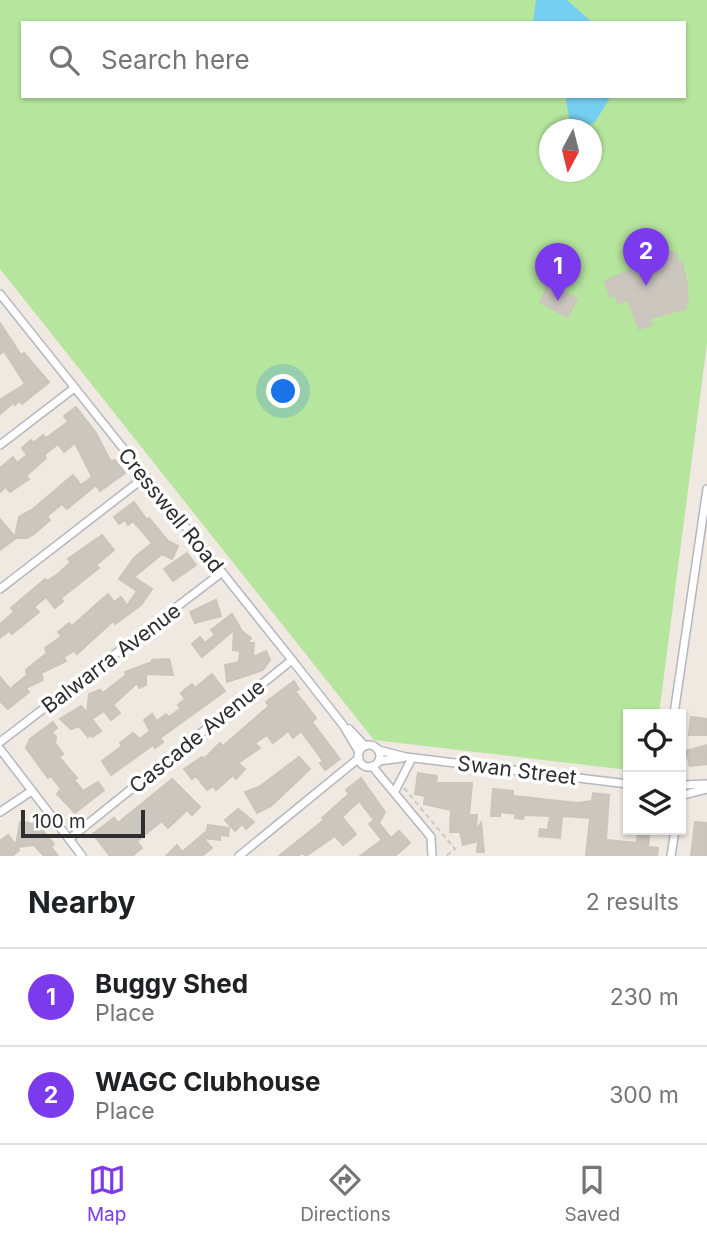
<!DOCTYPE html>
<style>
body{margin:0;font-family:Inter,sans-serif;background:#f2f2f2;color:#202124}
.controls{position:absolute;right:21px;bottom:21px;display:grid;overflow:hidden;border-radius:0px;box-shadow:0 2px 5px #0004}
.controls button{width:63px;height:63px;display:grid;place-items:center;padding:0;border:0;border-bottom:2px solid #e0e0e0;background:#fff;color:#202124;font:35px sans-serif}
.compass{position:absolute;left:539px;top:119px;width:63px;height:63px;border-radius:50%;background:#fff;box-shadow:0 2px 5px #0004;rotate:187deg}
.scale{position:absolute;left:21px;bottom:18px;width:124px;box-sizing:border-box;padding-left:7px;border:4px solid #2e2e2e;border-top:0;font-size:19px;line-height:24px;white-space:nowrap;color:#2e2e2e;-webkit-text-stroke:5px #fff;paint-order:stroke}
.you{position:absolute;left:284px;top:392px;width:24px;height:24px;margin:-18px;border:5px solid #fff;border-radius:50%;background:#1a73e8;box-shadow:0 0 0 10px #1a73e833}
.badge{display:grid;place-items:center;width:46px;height:46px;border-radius:50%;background:#7c3aed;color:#fff;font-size:23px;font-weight:700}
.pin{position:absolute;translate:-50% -58px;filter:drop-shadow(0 2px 4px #0008)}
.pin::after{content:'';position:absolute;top:37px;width:24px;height:21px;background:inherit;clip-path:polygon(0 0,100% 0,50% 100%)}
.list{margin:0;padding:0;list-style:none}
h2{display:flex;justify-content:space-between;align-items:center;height:91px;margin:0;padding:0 28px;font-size:30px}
h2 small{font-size:23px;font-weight:400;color:#757577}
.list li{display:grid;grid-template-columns:46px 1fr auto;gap:21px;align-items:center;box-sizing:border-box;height:98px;padding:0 28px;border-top:2px solid #e0e0e0}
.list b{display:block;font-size:26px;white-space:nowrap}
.list p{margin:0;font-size:23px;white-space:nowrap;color:#757577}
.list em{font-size:23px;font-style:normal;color:#757577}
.icon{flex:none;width:38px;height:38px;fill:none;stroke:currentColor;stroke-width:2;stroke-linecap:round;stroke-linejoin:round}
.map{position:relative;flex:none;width:707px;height:856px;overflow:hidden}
.search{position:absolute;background:#fff;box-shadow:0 2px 5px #0004;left:21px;right:21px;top:21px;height:77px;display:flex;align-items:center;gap:18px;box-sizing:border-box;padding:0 24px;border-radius:0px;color:#757577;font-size:26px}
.sheet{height:287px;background:#fff}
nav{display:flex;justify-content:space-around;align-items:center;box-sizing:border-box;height:98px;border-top:2px solid #e0e0e0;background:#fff;font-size:19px;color:#757577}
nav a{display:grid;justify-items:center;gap:4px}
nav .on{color:#7c3aed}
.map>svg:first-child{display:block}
.green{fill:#b6e59e;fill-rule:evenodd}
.water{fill:#75cff0}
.building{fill:#cbc7bf;stroke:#cbc5ba;stroke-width:2}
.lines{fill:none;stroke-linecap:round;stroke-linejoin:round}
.street-casing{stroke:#b4b7c1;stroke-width:10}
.path{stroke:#c9c9c9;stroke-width:2;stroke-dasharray:5 3.5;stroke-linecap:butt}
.street{stroke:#fff;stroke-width:7}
.labels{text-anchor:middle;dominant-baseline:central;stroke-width:7;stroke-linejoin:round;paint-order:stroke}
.street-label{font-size:21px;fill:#2e2e2e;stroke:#fff}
</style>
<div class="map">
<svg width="707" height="856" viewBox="0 0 707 856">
<rect width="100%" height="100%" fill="#efe9e1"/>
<!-- green -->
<path class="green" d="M0,0H707V343L659,714H628V770L374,740L0,269ZM23,23H684V96H23ZM550,130H592V172H550Z"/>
<!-- water -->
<g class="water">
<polygon points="536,0 567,0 593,23 533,23"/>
<polygon points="565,96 611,96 595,122 580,129 570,122"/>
</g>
<!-- building -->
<g class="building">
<polygon points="672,252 676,253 679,263 682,262 686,279 688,299 685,309 650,318 652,325 639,329 628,300 618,303 615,295 610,296 605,281"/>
<polygon points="549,284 577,299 567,317 540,302"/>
<polygon points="0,323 21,355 24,353 49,382 22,404 19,401 15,405 13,403 0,414 0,400 25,384 4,351 0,354"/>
<polygon points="76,407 96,433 111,462 115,460 125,473 100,491 96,485 67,509 62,504 47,516 50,520 34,534 27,538 16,538 0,550 0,519 15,537 19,517 33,509 73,475 81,485 92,477 75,443 64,452 58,444 44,455 46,458 26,476 29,479 10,492 6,487 0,492 0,468 13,457 17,463 27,455 22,448 31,440 33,443 43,435 46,438 68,422 64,416"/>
<polygon points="134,502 147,520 149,518 168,541 178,546 172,559 162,554 134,577 152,589 141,605 115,624 113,621 77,654 74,651 64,657 66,661 41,673 43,680 26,688 29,692 8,709 0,701 0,677 10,689 27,675 26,670 47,653 45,648 62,636 58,632 69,623 72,626 108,594 114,602 121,597 127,606 137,591 119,579 134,558 152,543 133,521 128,525 125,520 119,524 114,517"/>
<polygon points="102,535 114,550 96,565 99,568 61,598 63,601 55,608 46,597 34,607 39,612 12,634 9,631 0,638 0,624 14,612 11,608 45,579 47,581 58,574 71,562 68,559"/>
<polygon points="187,553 196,565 173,581 164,569"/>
<polygon points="216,600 221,616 195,623 190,612"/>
<polygon points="232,614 242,631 251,638 248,643 254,643 253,657 266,651 270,660 263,670 227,682 225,665 239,662 240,651 233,650 234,630 202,657 192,644 200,637 205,643 215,635 211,630"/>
<polygon points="169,659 173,675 146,674 146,685 139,688 137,683 113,705 120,713 111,720 104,711 92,719 101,731 92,737 90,735 88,737 79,726 71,729 60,719 81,706 87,713 89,694 100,690 103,693 126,675 125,672 152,662 152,660"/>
<polygon points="212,674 225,691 160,738 163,742 155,748 153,745 111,775 102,761 122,746 120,743 133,733 140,739 150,731 144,720 152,714 157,721 166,714 169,717 181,708 178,705 185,699 181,693 192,684 195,688"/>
<polygon points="294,681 299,689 295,691 316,718 312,722 340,759 325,770 320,763 323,761 301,731 293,738 288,731 273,743 267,735 255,743 260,748 238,763 245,769 236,779 233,775 216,790 213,786 207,790 196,776 192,779 184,769 202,757 204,759 220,743 223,746 269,706 266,702"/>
<polygon points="691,717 707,719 707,735 689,735"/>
<polygon points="53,722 57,728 52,732 56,737 55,743 63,754 59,757 77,778 74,780 83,791 98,782 104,790 75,813 57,794 61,789 51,776 48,778 26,748 30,739"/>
<polygon points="707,745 707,764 690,766 686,751"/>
<polygon points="299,757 310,769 271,806 257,813 245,792 259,787"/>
<polygon points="418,773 437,776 436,783 472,783 469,815 477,815 476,830 481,823 484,852 477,852 478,841 463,845 460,832 450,832 451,810 424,804 425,796 415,794"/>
<polygon points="361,778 385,812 379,823 391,838 399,831 410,843 395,856 360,856 382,840 369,824 374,820 359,801 342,817 356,834 343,845 335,836 306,856 302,853 298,856 279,856 324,820 322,818 349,794 346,790"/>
<polygon points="172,779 200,807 192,815 187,810 168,828 162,821 137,841 142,848 132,856 110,856 93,834 114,818 118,823"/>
<polygon points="493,789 513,791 513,796 578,803 592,801 593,793 609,795 606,840 637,843 638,830 650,830 648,847 658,848 657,856 586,856 590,818 562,816 560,838 539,836 540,829 548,830 550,816 524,815 523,819 515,818 516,814 500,812 500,816 491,816"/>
<polygon points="238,809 254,822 246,829 242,824 235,831 225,820"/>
<polygon points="20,822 37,824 54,844 51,847 58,856 44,856 34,845 17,847 19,850 12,856 0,856 0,841 8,835 16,845"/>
<polygon points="695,822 707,823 707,856 691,856"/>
<polygon points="208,825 229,828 228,836 220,835 220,840 203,838 212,848 202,856 166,856 177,845 182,852 207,831"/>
</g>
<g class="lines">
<!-- street casing -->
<g class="street-casing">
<g id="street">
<polyline points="0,294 292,660 343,725 359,752"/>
<polyline points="0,445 73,389"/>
<polyline points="0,589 145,477"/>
<polyline points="674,714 707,489"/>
<polyline points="349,729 365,746"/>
<polyline points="0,742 221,573"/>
<circle cx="369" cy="756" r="11"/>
<polyline points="0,749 82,856"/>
<polyline points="378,750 406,757 628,784"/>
<polyline points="379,761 402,758"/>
<polyline points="372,766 431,837 432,856"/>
<polyline points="683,785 707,784"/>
<polyline points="395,791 412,758"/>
<polyline points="683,795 707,789"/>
<polyline points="0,812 30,792"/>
<polyline points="69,839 292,660"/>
<polyline points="239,856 359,758"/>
<polyline points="671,856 675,830"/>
</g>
</g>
<!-- path -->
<polyline class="path" points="404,788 455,849 446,856"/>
<!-- street -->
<use href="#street" class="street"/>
</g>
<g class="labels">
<!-- street labels -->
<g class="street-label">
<text transform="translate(171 510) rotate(51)">Cresswell Road</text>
<text transform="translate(111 658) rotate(-37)">Balwarra Avenue</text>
<text transform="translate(197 736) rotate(-39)">Cascade Avenue</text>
<text transform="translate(517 770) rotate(7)">Swan Street</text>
</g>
</g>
</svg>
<div class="controls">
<button><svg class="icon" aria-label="locate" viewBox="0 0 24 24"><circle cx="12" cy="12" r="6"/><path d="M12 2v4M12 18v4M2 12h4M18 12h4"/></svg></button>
<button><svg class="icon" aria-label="layers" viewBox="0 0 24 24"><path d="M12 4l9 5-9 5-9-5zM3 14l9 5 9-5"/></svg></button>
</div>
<svg class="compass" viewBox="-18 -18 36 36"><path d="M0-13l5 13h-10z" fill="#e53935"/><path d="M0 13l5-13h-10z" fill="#757577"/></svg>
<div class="scale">100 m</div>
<div class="you"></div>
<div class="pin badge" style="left:558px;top:301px">1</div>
<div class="pin badge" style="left:646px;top:286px">2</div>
<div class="search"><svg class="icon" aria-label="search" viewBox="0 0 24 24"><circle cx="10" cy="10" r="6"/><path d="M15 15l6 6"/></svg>Search here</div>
</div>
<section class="sheet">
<h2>Nearby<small>2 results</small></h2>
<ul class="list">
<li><span class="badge">1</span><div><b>Buggy Shed</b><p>Place</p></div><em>230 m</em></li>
<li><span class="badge">2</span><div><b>WAGC Clubhouse</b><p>Place</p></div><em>300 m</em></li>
</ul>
</section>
<nav>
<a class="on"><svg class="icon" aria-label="map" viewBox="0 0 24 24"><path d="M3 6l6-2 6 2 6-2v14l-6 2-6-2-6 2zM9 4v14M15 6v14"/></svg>Map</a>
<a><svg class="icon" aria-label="directions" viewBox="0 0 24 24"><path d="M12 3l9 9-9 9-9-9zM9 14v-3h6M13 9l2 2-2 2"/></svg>Directions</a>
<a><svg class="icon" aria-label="saved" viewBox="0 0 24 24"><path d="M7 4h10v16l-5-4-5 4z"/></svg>Saved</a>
</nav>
